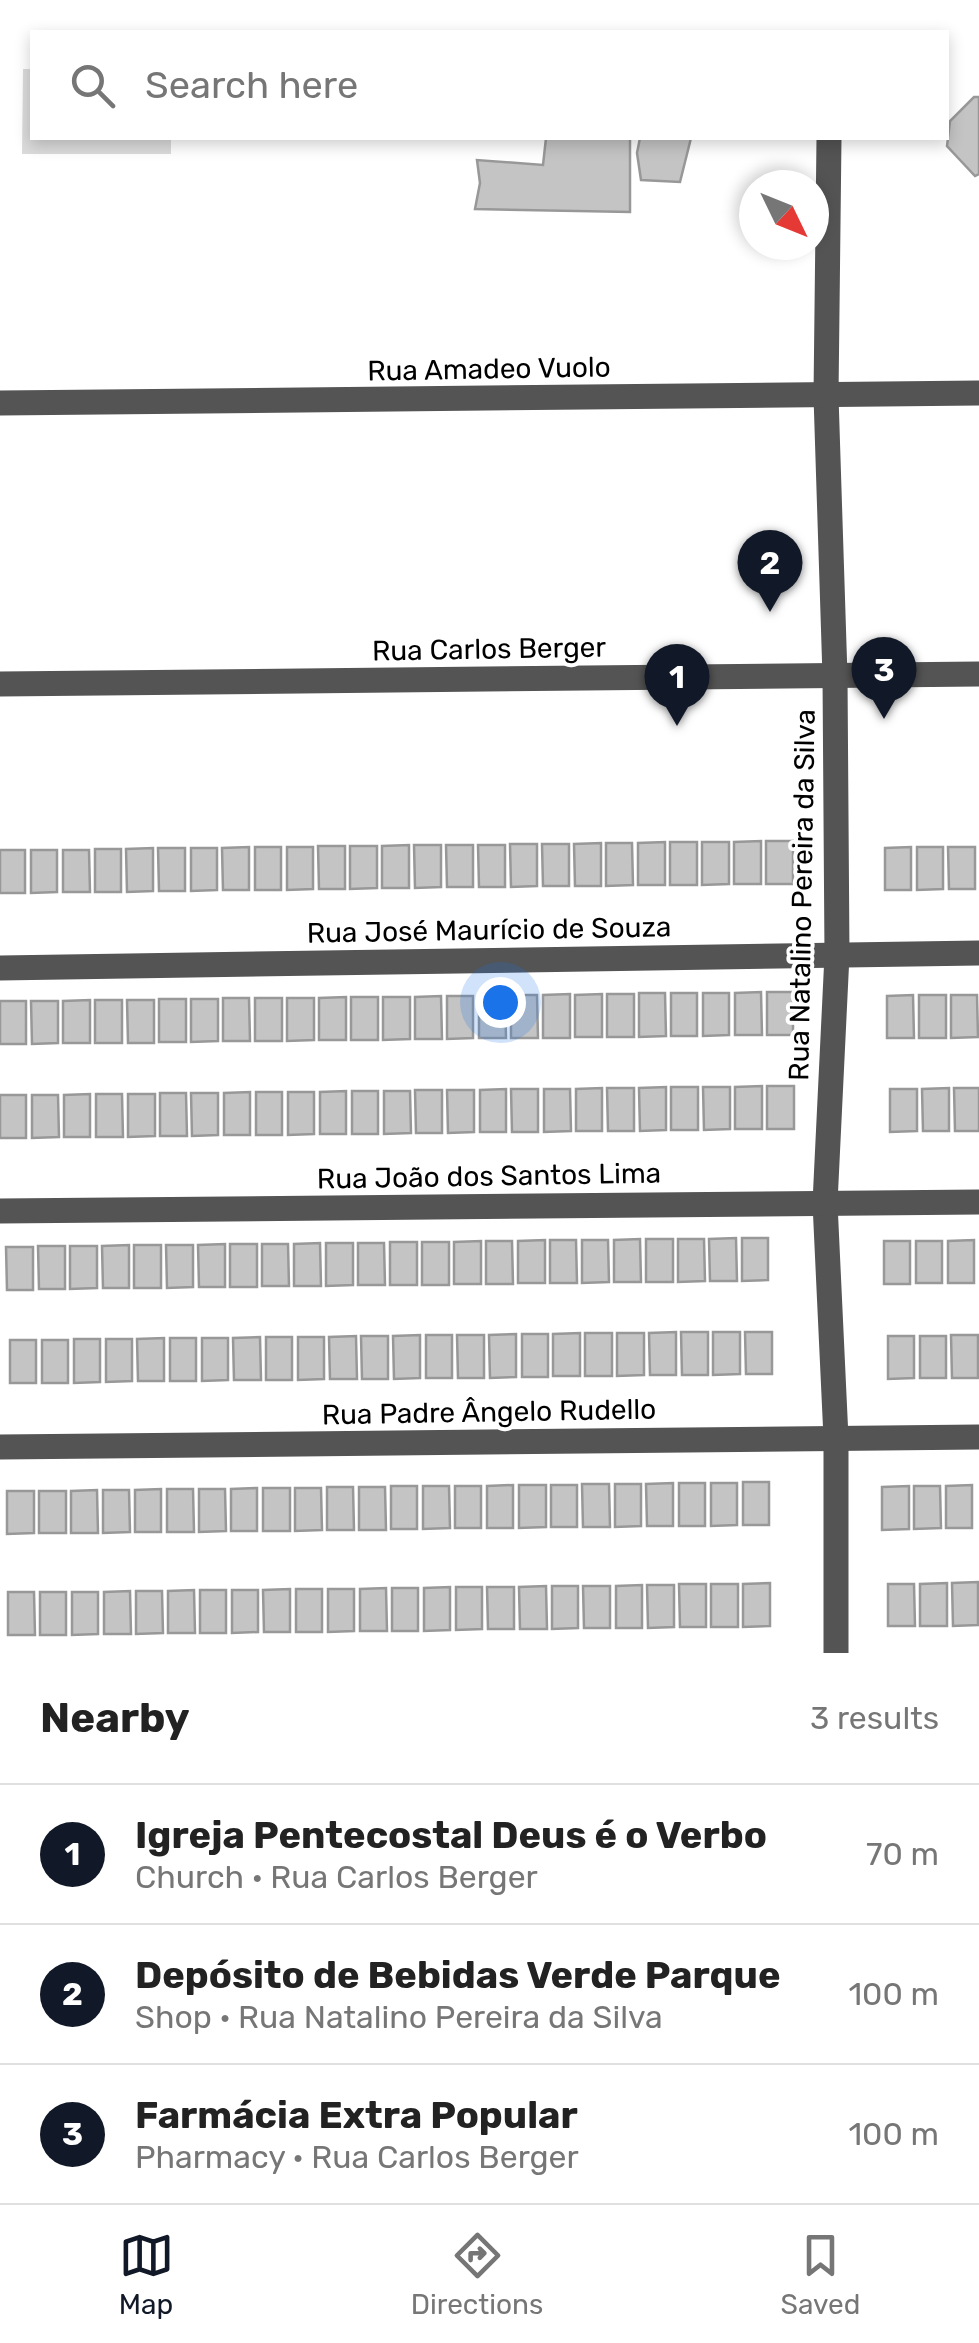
<!DOCTYPE html>
<meta charset="utf-8">
<style>
body{margin:0;font-family:Rubik,sans-serif;background:#f2f2f2;color:#222}
.compass{position:absolute;left:739px;top:170px;width:90px;height:90px;border-radius:50%;background:#fff;box-shadow:0 5px 15px #0003;rotate:133deg}
.you{position:absolute;left:500px;top:1002px;width:35px;height:35px;margin:-25px;border:8px solid #fff;border-radius:50%;background:#1a73e8;box-shadow:0 0 0 15px #1a73e833}
.badge{display:grid;place-items:center;width:65px;height:65px;border-radius:50%;background:#111827;color:#fff;font-size:32px;font-weight:700}
.pin{position:absolute;translate:-50% -82px;filter:drop-shadow(0 2px 5px #0008)}
.pin::after{content:'';position:absolute;top:52px;width:35px;height:30px;background:inherit;clip-path:polygon(0 0,100% 0,50% 100%)}
.list{margin:0;padding:0;list-style:none}
h2{display:flex;justify-content:space-between;align-items:center;height:130px;margin:0;padding:0 40px;font-size:42px}
h2 small{font-size:32px;font-weight:400;color:#767676}
.list li{display:grid;grid-template-columns:65px 1fr auto;gap:30px;align-items:center;box-sizing:border-box;height:140px;padding:0 40px;border-top:2px solid #e0e0e0}
.list b{display:block;font-size:38px;white-space:nowrap}
.list p{margin:0;font-size:32px;white-space:nowrap;color:#767676}
.list em{font-size:32px;font-style:normal;color:#767676}
.icon{flex:none;width:55px;height:55px;fill:none;stroke:currentColor;stroke-width:2;stroke-linecap:round;stroke-linejoin:round}
.map{position:relative;flex:none;width:979px;height:1653px;overflow:hidden}
.search{position:absolute;background:#fff;box-shadow:0 5px 15px #0003;left:30px;right:30px;top:30px;height:110px;display:flex;align-items:center;gap:25px;box-sizing:border-box;padding:0 35px;border-radius:0px;color:#767676;font-size:38px}
.sheet{height:550px;background:#fff}
nav{display:flex;justify-content:space-around;align-items:center;box-sizing:border-box;height:140px;border-top:2px solid #e0e0e0;background:#fff;font-size:28px;color:#767676}
nav a{display:grid;justify-items:center;gap:5px}
nav .on{color:#111827}
.map>svg:first-child{display:block}
.green{fill:#dbdbdb}
.building{fill:#c4c4c4;stroke:#989898;stroke-width:2.5}
.lines{fill:none;stroke-linecap:round;stroke-linejoin:round}
.minor{stroke:#545454;stroke-width:25}
.labels{text-anchor:middle;dominant-baseline:central;stroke-width:8;stroke-linejoin:round;paint-order:stroke}
.street-label{font-size:28px;fill:#000;stroke:#fff}
</style>
<div class="map">
<svg width="979" height="1653" viewBox="0 0 979 1653">
<rect width="100%" height="100%" fill="#fff"/>
<!-- green -->
<polygon class="green" points="23,69 32,69 32,138 171,138 171,154 22,154"/>
<!-- building -->
<g class="building">
<polygon points="974,97 979,97 979,174 975,176 947,146 950,121"/>
<polygon points="546,138 630,138 630,212 475,209 480,183 477,160 543,165"/>
<polygon points="640,138 691,138 680,182 641,180 637,153"/>
<polygon points="761,841 761,884 734,884 734,842"/>
<rect x="766" y="841" width="27" height="43"/>
<polygon points="665,842 665,885 638,885 638,843"/>
<rect x="670" y="842" width="27" height="43"/>
<polygon points="702,842 729,842 729,884 702,885"/>
<polygon points="601,843 601,886 575,886 574,844"/>
<polygon points="606,843 632,843 633,885 606,886"/>
<polygon points="510,844 537,844 537,886 511,887"/>
<polygon points="542,844 569,844 569,886 543,886"/>
<polygon points="409,845 409,888 382,888 382,846"/>
<polygon points="414,845 441,845 441,887 415,888"/>
<polygon points="446,845 473,845 473,887 447,887"/>
<polygon points="478,845 505,845 505,887 479,887"/>
<polygon points="318,846 345,846 345,889 319,889"/>
<polygon points="350,846 377,846 377,888 350,889"/>
<polygon points="249,847 249,890 223,890 222,848"/>
<rect x="255" y="847" width="26" height="43"/>
<polygon points="287,847 313,847 313,889 287,890"/>
<polygon points="911,847 911,890 885,890 885,848"/>
<polygon points="917,847 943,847 943,889 917,890"/>
<polygon points="948,847 975,847 975,889 949,889"/>
<polygon points="153,848 153,891 127,892 126,849"/>
<polygon points="158,848 185,848 185,891 159,891"/>
<polygon points="191,848 217,848 217,890 191,891"/>
<rect x="95" y="849" width="26" height="43"/>
<rect x="0" y="850" width="25" height="43"/>
<polygon points="31,850 57,850 57,892 31,893"/>
<polygon points="63,850 89,850 90,892 63,892"/>
<polygon points="761,992 762,1035 735,1035 735,993"/>
<rect x="767" y="992" width="26" height="43"/>
<polygon points="639,993 665,993 666,1036 639,1037"/>
<rect x="671" y="993" width="26" height="43"/>
<polygon points="703,993 729,993 729,1035 703,1036"/>
<polygon points="570,994 570,1038 543,1038 543,995"/>
<polygon points="602,994 602,1037 575,1037 575,995"/>
<rect x="607" y="994" width="27" height="43"/>
<polygon points="505,995 506,1038 479,1038 479,996"/>
<polygon points="511,995 537,995 538,1038 511,1038"/>
<polygon points="913,995 914,1038 887,1038 887,996"/>
<rect x="919" y="995" width="27" height="43"/>
<polygon points="951,995 977,995 978,1037 951,1038"/>
<polygon points="441,996 442,1039 415,1039 415,997"/>
<polygon points="447,996 473,996 473,1038 447,1039"/>
<polygon points="346,997 346,1040 319,1040 319,998"/>
<rect x="351" y="997" width="27" height="43"/>
<polygon points="383,997 410,997 410,1039 383,1040"/>
<polygon points="223,998 249,998 250,1041 223,1041"/>
<rect x="255" y="998" width="27" height="43"/>
<polygon points="287,998 314,998 314,1040 287,1041"/>
<rect x="159" y="999" width="27" height="43"/>
<polygon points="191,999 218,999 218,1041 191,1042"/>
<polygon points="90,1000 90,1043 63,1043 63,1001"/>
<rect x="95" y="1000" width="27" height="43"/>
<polygon points="127,1000 154,1000 154,1043 128,1043"/>
<rect x="0" y="1001" width="26" height="43"/>
<polygon points="31,1001 58,1001 58,1043 32,1044"/>
<polygon points="762,1086 762,1129 735,1129 735,1087"/>
<rect x="767" y="1086" width="27" height="43"/>
<polygon points="666,1087 666,1130 640,1131 639,1088"/>
<rect x="671" y="1087" width="27" height="43"/>
<polygon points="703,1087 730,1087 730,1129 704,1130"/>
<polygon points="602,1088 602,1131 576,1131 576,1089"/>
<polygon points="607,1088 634,1088 634,1131 608,1131"/>
<polygon points="949,1088 949,1131 923,1131 922,1089"/>
<polygon points="954,1088 979,1088 979,1131 955,1131"/>
<polygon points="506,1089 506,1132 480,1132 480,1090"/>
<polygon points="511,1089 538,1089 538,1132 512,1132"/>
<polygon points="544,1089 570,1089 571,1131 544,1132"/>
<polygon points="890,1089 917,1089 917,1131 890,1132"/>
<polygon points="415,1090 442,1090 442,1133 416,1133"/>
<polygon points="447,1090 474,1090 474,1132 448,1133"/>
<polygon points="346,1091 346,1134 320,1134 320,1092"/>
<rect x="352" y="1091" width="26" height="43"/>
<polygon points="384,1091 410,1091 411,1133 384,1134"/>
<polygon points="250,1092 250,1135 224,1135 224,1093"/>
<rect x="256" y="1092" width="26" height="43"/>
<polygon points="288,1092 314,1092 314,1134 288,1135"/>
<polygon points="160,1093 186,1093 187,1136 160,1136"/>
<polygon points="191,1093 218,1093 218,1135 192,1136"/>
<polygon points="90,1094 90,1137 64,1137 64,1095"/>
<polygon points="96,1094 122,1094 123,1137 96,1137"/>
<polygon points="128,1094 155,1094 155,1136 128,1137"/>
<rect x="0" y="1095" width="26" height="43"/>
<polygon points="32,1095 58,1095 59,1137 32,1138"/>
<polygon points="736,1238 737,1281 710,1281 709,1239"/>
<polygon points="742,1238 768,1238 768,1280 742,1281"/>
<polygon points="640,1239 641,1282 614,1282 614,1240"/>
<rect x="646" y="1239" width="27" height="43"/>
<polygon points="678,1239 704,1239 705,1281 678,1282"/>
<polygon points="545,1240 545,1283 518,1283 518,1241"/>
<polygon points="550,1240 576,1240 577,1283 550,1283"/>
<polygon points="582,1240 608,1240 609,1282 582,1283"/>
<polygon points="974,1240 974,1283 948,1283 948,1241"/>
<polygon points="481,1241 481,1284 454,1284 454,1242"/>
<polygon points="486,1241 512,1241 513,1284 486,1284"/>
<rect x="884" y="1241" width="26" height="43"/>
<rect x="916" y="1241" width="26" height="42"/>
<rect x="390" y="1242" width="27" height="43"/>
<rect x="422" y="1242" width="27" height="43"/>
<polygon points="320,1243 321,1286 294,1286 294,1244"/>
<polygon points="326,1243 353,1243 353,1285 326,1286"/>
<polygon points="358,1243 384,1243 385,1285 358,1285"/>
<polygon points="225,1244 225,1287 199,1287 198,1245"/>
<rect x="230" y="1244" width="27" height="43"/>
<polygon points="262,1244 288,1244 289,1286 262,1286"/>
<polygon points="129,1245 129,1288 103,1288 102,1246"/>
<rect x="134" y="1245" width="27" height="43"/>
<polygon points="166,1245 193,1245 193,1287 167,1288"/>
<polygon points="38,1246 65,1246 65,1289 39,1289"/>
<polygon points="70,1246 97,1246 97,1288 70,1289"/>
<polygon points="6,1247 33,1247 33,1290 7,1290"/>
<polygon points="676,1332 676,1375 650,1375 649,1333"/>
<polygon points="681,1332 708,1332 708,1375 682,1375"/>
<polygon points="713,1332 740,1332 740,1374 713,1375"/>
<polygon points="745,1332 772,1332 772,1374 746,1374"/>
<polygon points="580,1333 580,1376 553,1376 553,1334"/>
<rect x="585" y="1333" width="27" height="43"/>
<polygon points="617,1333 644,1333 644,1375 617,1376"/>
<polygon points="516,1334 516,1377 490,1378 489,1335"/>
<rect x="522" y="1334" width="26" height="43"/>
<polygon points="420,1335 420,1378 394,1379 393,1336"/>
<rect x="426" y="1335" width="26" height="43"/>
<polygon points="457,1335 484,1335 484,1378 458,1378"/>
<polygon points="951,1335 978,1335 978,1378 952,1378"/>
<polygon points="356,1336 357,1379 330,1379 329,1337"/>
<polygon points="361,1336 388,1336 388,1379 362,1379"/>
<polygon points="888,1336 914,1336 914,1378 888,1379"/>
<rect x="920" y="1336" width="26" height="42"/>
<polygon points="260,1337 261,1380 234,1380 233,1338"/>
<rect x="266" y="1337" width="26" height="43"/>
<polygon points="298,1337 324,1337 324,1379 298,1380"/>
<polygon points="164,1338 164,1381 138,1381 137,1339"/>
<rect x="170" y="1338" width="26" height="43"/>
<polygon points="202,1338 228,1338 228,1380 202,1381"/>
<polygon points="74,1339 100,1339 100,1382 74,1383"/>
<polygon points="106,1339 132,1339 132,1381 106,1382"/>
<rect x="10" y="1340" width="26" height="43"/>
<rect x="42" y="1340" width="26" height="43"/>
<rect x="743" y="1482" width="26" height="43"/>
<polygon points="673,1483 673,1526 647,1526 646,1484"/>
<rect x="679" y="1483" width="26" height="43"/>
<polygon points="711,1483 737,1483 737,1525 711,1526"/>
<polygon points="582,1484 609,1484 610,1527 583,1527"/>
<polygon points="615,1484 641,1484 641,1526 615,1527"/>
<polygon points="513,1485 513,1528 487,1528 487,1486"/>
<polygon points="519,1485 546,1485 546,1527 519,1528"/>
<rect x="551" y="1485" width="26" height="42"/>
<polygon points="972,1485 972,1528 946,1528 946,1486"/>
<rect x="391" y="1486" width="26" height="43"/>
<polygon points="423,1486 449,1486 450,1528 423,1529"/>
<rect x="455" y="1486" width="26" height="42"/>
<polygon points="909,1486 909,1529 882,1530 882,1487"/>
<polygon points="914,1486 940,1486 941,1528 914,1529"/>
<polygon points="327,1487 353,1487 354,1530 327,1530"/>
<polygon points="359,1487 385,1487 386,1530 359,1530"/>
<polygon points="257,1488 257,1531 231,1531 231,1489"/>
<rect x="263" y="1488" width="27" height="43"/>
<polygon points="295,1488 321,1488 322,1530 295,1531"/>
<polygon points="161,1489 161,1532 135,1532 135,1490"/>
<polygon points="167,1489 193,1489 194,1532 167,1532"/>
<polygon points="199,1489 225,1489 226,1531 199,1532"/>
<polygon points="97,1490 98,1533 71,1533 71,1491"/>
<polygon points="103,1490 129,1490 130,1532 103,1533"/>
<polygon points="7,1491 34,1491 34,1533 7,1534"/>
<rect x="39" y="1491" width="27" height="42"/>
<polygon points="978,1582 978,1625 953,1626 952,1583"/>
<polygon points="770,1583 770,1626 743,1627 743,1584"/>
<polygon points="947,1583 947,1626 920,1626 920,1584"/>
<polygon points="679,1584 706,1584 706,1627 680,1627"/>
<rect x="711" y="1584" width="27" height="43"/>
<polygon points="888,1584 914,1584 915,1626 888,1626"/>
<polygon points="642,1585 642,1628 616,1628 616,1586"/>
<polygon points="647,1585 674,1585 674,1627 648,1628"/>
<polygon points="546,1586 547,1629 520,1629 519,1587"/>
<polygon points="552,1586 578,1586 578,1628 552,1629"/>
<polygon points="583,1586 610,1586 610,1628 584,1628"/>
<polygon points="450,1587 450,1630 424,1631 424,1588"/>
<polygon points="456,1587 482,1587 482,1629 456,1630"/>
<polygon points="487,1587 514,1587 514,1629 488,1629"/>
<polygon points="386,1588 387,1631 360,1631 360,1589"/>
<rect x="392" y="1588" width="26" height="43"/>
<polygon points="290,1589 290,1632 264,1632 263,1590"/>
<rect x="296" y="1589" width="26" height="43"/>
<polygon points="328,1589 354,1589 354,1631 328,1632"/>
<polygon points="194,1590 195,1633 168,1633 168,1591"/>
<rect x="200" y="1590" width="26" height="43"/>
<polygon points="232,1590 258,1590 258,1632 232,1633"/>
<polygon points="130,1591 131,1634 104,1634 104,1592"/>
<polygon points="136,1591 162,1591 163,1633 136,1634"/>
<polygon points="8,1592 34,1592 35,1635 8,1635"/>
<rect x="40" y="1592" width="26" height="43"/>
<polygon points="72,1592 98,1592 98,1634 72,1635"/>
</g>
<g class="lines">
<!-- minor -->
<g class="minor">
<polyline points="829,138 826,396 835,676 837,955 825,1203 836,1438 836,1653"/>
<polyline points="0,403 979,393"/>
<polyline points="0,684 979,674"/>
<polyline points="0,968 979,953"/>
<polyline points="0,1211 979,1202"/>
<polyline points="0,1447 979,1437"/>
</g>
</g>
<g class="labels">
<!-- street labels -->
<g class="street-label">
<text transform="translate(489 369) rotate(-1)">Rua Amadeo Vuolo</text>
<text transform="translate(489 649) rotate(-1)">Rua Carlos Berger</text>
<text transform="translate(802 895) rotate(-89)">Rua Natalino Pereira da Silva</text>
<text transform="translate(489 930) rotate(-1)">Rua José Maurício de Souza</text>
<text transform="translate(489 1176) rotate(-1)">Rua João dos Santos Lima</text>
<text transform="translate(489 1412) rotate(-1)">Rua Padre Ângelo Rudello</text>
</g>
</g>
</svg>
<svg class="compass" viewBox="-18 -18 36 36"><path d="M0-13l5 13h-10z" fill="#e53935"/><path d="M0 13l5-13h-10z" fill="#767676"/></svg>
<div class="you"></div>
<div class="pin badge" style="left:677px;top:726px">1</div>
<div class="pin badge" style="left:770px;top:612px">2</div>
<div class="pin badge" style="left:884px;top:719px">3</div>
<div class="search"><svg class="icon" aria-label="search" viewBox="0 0 24 24"><circle cx="10" cy="10" r="6"/><path d="M15 15l6 6"/></svg>Search here</div>
</div>
<section class="sheet">
<h2>Nearby<small>3 results</small></h2>
<ul class="list">
<li><span class="badge">1</span><div><b>Igreja Pentecostal Deus é o Verbo</b><p>Church · Rua Carlos Berger</p></div><em>70 m</em></li>
<li><span class="badge">2</span><div><b>Depósito de Bebidas Verde Parque</b><p>Shop · Rua Natalino Pereira da Silva</p></div><em>100 m</em></li>
<li><span class="badge">3</span><div><b>Farmácia Extra Popular</b><p>Pharmacy · Rua Carlos Berger</p></div><em>100 m</em></li>
</ul>
</section>
<nav>
<a class="on"><svg class="icon" aria-label="map" viewBox="0 0 24 24"><path d="M3 6l6-2 6 2 6-2v14l-6 2-6-2-6 2zM9 4v14M15 6v14"/></svg>Map</a>
<a><svg class="icon" aria-label="directions" viewBox="0 0 24 24"><path d="M12 3l9 9-9 9-9-9zM9 14v-3h6M13 9l2 2-2 2"/></svg>Directions</a>
<a><svg class="icon" aria-label="saved" viewBox="0 0 24 24"><path d="M7 4h10v16l-5-4-5 4z"/></svg>Saved</a>
</nav>
